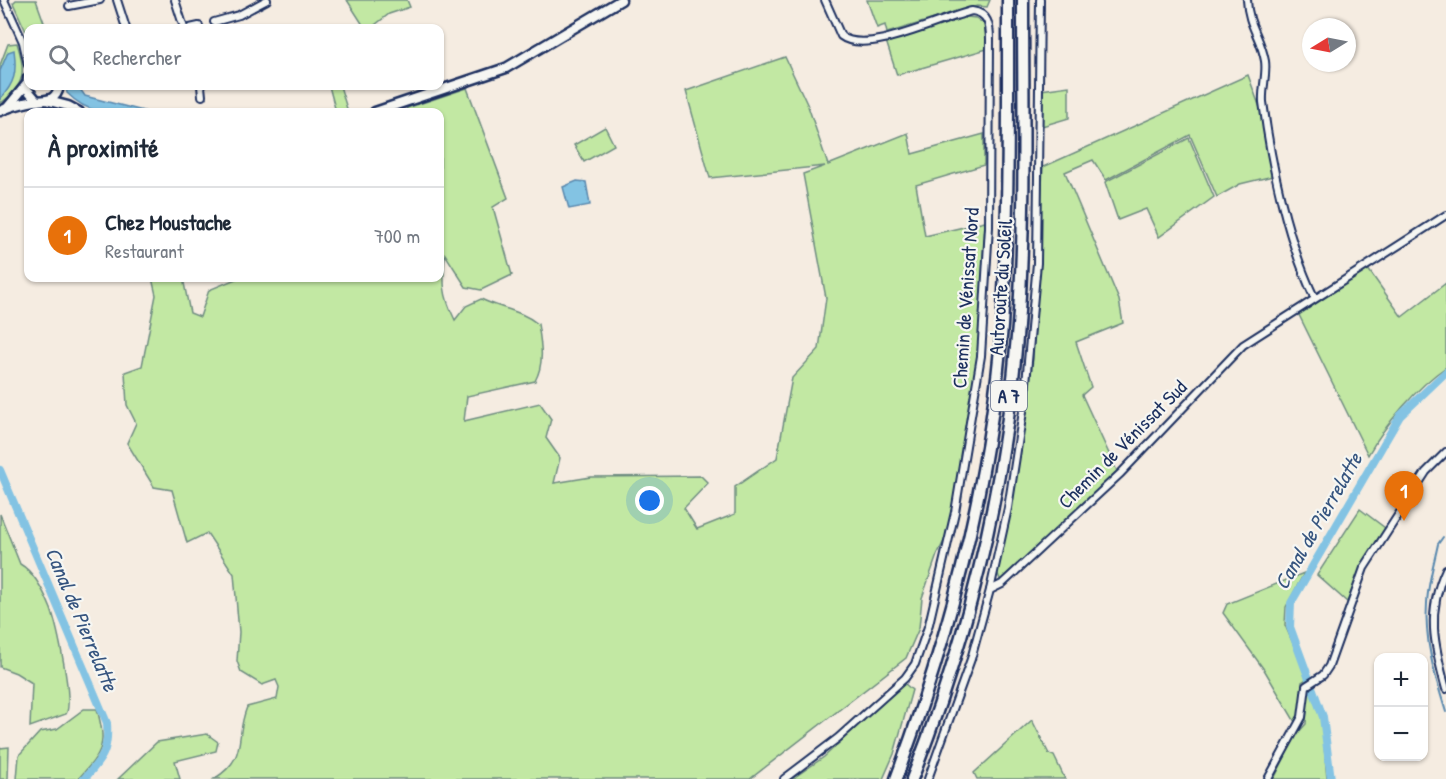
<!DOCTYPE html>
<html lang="fr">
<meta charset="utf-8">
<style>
body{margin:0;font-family:"Patrick Hand",sans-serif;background:#f6f6f7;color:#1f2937}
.controls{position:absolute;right:18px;bottom:18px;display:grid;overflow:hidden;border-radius:12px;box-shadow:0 2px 4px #0004}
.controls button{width:54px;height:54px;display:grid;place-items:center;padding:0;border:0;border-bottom:2px solid #e0e1e3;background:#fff;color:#1f2937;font:30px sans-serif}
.compass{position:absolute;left:1302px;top:18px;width:54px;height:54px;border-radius:50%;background:#fff;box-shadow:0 2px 4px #0004;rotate:260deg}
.you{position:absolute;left:650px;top:501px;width:21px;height:21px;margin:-15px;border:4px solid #fff;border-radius:50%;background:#1a73e8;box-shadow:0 0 0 9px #1a73e833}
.badge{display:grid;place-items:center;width:39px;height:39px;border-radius:50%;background:#b45309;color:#fff;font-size:20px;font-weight:700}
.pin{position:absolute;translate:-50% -50px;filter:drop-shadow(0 2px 3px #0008)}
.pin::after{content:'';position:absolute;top:32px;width:21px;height:18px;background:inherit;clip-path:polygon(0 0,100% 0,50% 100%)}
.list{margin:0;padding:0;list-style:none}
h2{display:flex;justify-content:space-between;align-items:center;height:78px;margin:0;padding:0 24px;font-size:26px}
h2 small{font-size:20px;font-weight:400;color:#747a83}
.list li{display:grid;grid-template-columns:39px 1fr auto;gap:18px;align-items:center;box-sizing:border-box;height:96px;padding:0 24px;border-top:2px solid #e0e1e3}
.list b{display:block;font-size:22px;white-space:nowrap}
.list p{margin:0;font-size:20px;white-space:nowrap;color:#747a83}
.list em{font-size:20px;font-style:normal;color:#747a83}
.icon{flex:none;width:33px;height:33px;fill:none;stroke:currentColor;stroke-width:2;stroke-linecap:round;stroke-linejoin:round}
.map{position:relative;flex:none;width:1446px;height:779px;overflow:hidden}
.search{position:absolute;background:#fff;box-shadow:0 2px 4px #0004;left:24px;top:24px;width:420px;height:66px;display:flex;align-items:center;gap:15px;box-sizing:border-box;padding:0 21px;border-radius:12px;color:#747a83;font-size:22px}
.panel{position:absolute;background:#fff;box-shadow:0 2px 4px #0004;left:24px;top:108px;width:420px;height:174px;border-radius:12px}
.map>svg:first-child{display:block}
.green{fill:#c2e8a3;stroke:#6e8c80;stroke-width:1.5}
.water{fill:#83c3e3;stroke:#5988ae;stroke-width:1.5}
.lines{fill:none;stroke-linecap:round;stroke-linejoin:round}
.stream{stroke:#5988ae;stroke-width:2}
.canal{stroke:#83c3e3;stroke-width:8}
.minor-casing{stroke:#1b2f5e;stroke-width:10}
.secondary-casing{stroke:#1b2f5e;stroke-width:13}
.motorway-casing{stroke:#1b2f5e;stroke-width:15}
.minor{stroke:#f6f6f2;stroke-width:6}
.secondary{stroke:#f6f6f2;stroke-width:8}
.motorway{stroke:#f6f6f2;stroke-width:10}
.labels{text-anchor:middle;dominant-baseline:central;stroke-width:4.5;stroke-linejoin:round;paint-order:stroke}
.shield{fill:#f6f6f2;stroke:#5d6b8a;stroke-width:1.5}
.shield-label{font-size:18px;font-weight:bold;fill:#1b2f5e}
.street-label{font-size:20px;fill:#1b2f5e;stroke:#f6f6f2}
.water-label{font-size:21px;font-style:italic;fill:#35547f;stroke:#f6f6f2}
</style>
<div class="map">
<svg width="1446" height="779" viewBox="0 0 1446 779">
<rect width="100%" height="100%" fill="#f5ece1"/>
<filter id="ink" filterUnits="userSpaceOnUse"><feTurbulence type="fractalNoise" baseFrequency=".0167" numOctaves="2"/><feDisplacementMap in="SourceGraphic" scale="12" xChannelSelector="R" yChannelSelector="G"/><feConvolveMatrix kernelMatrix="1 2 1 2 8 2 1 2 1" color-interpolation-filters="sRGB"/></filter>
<g filter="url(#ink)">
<!-- green -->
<g class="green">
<polygon points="16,0 36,0 46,28 28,28 28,36 13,3"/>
<polygon points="347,0 407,0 410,7 389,14 371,28 365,28"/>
<polygon points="867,0 990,0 987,7 977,6 887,33 885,25 877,28"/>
<polygon points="967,17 976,18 984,24 987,49 897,75 886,41"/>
<path d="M17,43C26,71 26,85 0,104V65L8,44Z"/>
<path d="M785,57L808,106L828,165L908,133L912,154L984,134V165L916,185L925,236L985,222L978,356L962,461L947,535L937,555L922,598L919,628L906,658L750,779H214C249,757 234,739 247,707L277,699L279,687L276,680L262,685L241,672L237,661L239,632L234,574L207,533L187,543L172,490L154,487L127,443L136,423L127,405L125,372L142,366L156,295L152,278H183L190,313L200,317L209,290L238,278H440V112H406L407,108L467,88L508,198L493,207L512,275L481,290L466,287L445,254C443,282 442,294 455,320L466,306L481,299C501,309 521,310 538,324C541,343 545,363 535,381L467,396L464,421L540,403L551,419L546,438L560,458L554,483L591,477L701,476L708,483L684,508L697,529L735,514V487L777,458L792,378L819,349L826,298L803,174L825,166L710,178L686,91Z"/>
<polygon points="1248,75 1264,119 1273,176 1240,184 1217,197 1190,135 1106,180 1093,160 1065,172 1119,300 1123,323 1076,342 1091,387 1082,395 1117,471 1001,582 996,569 1016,478 1033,359 1043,167"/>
<polygon points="329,86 340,86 348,112 336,112"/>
<polygon points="1069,86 1069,118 1042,126 1041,90"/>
<polygon points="605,127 614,145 584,162 574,145"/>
<polygon points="1189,138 1214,197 1159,237 1146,209 1118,220 1105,182"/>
<path d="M1368,269L1402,317L1446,283V367C1418,386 1384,426 1368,455L1299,315Z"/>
<polygon points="1360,509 1385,528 1362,565 1347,602 1317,575"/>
<path d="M0,514L20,564C34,572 45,594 51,609C57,626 74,702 66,714L30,727L32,683L16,673L0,667Z"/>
<polygon points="1304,573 1286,607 1285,625 1308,678 1302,682 1300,712 1295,722 1265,671 1223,613 1227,604"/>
<polygon points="904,683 912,690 894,754 883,779 792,779 824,757"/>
<polygon points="1308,689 1312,689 1322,723 1327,779 1274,779 1296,735 1306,724"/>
<path d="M84,709H97C107,746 103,751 78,779H17L19,755L40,732L57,729Z"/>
<polygon points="1032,720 1049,754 1054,756 1065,779 977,779 974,773"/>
<polygon points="207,734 218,742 216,751 175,761 180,779 118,779 157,742"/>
<polygon points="9,747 8,779 0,779 0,748"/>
</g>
<!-- water -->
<g class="water">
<path d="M14,50C17,72 15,83 0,99V71L8,52Z"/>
<path d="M66,86H78L85,96L147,112C114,113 92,118 67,93Z"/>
<polygon points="577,181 586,182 590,205 569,209 563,187"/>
</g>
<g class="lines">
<!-- stream -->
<path class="stream" d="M1443,537L1438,544C1434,563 1428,583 1427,603C1424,640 1435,677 1446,712"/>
<!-- canal -->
<g class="canal">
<path d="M0,470L107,723C109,751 102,759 84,779"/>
<polyline points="1331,779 1323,717 1290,627 1291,603 1400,416 1446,372"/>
</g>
<!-- minor casing -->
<g class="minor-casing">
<g id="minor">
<polyline points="4,0 23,42 28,65"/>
<polyline points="117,0 126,28"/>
<polyline points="175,0 184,28"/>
<path d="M1247,0C1248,26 1261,37 1265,61C1267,74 1262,88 1263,102C1271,164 1287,240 1314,297"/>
<polyline points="69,6 100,0"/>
<polyline points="214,22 239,15 267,0"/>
<polyline points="190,28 199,26"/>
<polyline points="201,86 202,96"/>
<path d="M1446,569C1426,612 1434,645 1446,689"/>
<polyline points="990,590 1008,508 1024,405 1037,263 1040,0"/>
<path d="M784,779L838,738L905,678L915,664L929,624L955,512L981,356L989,227L990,39C990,25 988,13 972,11C941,18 866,56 841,36L825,0"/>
<polyline points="928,779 971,659 990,590 1002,584 1121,473 1243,345 1446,215"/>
<polyline points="1268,779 1302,717 1306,686 1323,675 1329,666 1364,568 1426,472 1446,452"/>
</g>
</g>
<!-- secondary casing -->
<g class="secondary-casing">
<g id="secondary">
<polyline points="28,78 27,89 37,101"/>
<polyline points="49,101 68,106 79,112"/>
<polyline points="7,108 26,85"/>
<path d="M0,111C9,107 19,104 29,102C43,99 56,104 59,86"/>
<polyline points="375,112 506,68 621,0"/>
</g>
</g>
<!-- motorway casing -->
<g class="motorway-casing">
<g id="motorway">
<path d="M896,779C950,634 990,481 1002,326C1009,218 1008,109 1008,0"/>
<path d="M912,779C969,635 1006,481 1018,326C1026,218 1023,109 1023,0"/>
</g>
</g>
<!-- minor -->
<use href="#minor" class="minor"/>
<!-- secondary -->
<use href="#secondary" class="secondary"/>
<!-- motorway -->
<use href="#motorway" class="motorway"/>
</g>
</g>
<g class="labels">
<!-- shield labels -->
<rect class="shield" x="991" y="381" width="36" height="30" rx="4.5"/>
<g class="shield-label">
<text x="1009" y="396">A 7</text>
</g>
<!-- street labels -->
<g class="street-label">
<text transform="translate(1000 287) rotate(-86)">Autoroute du Soleil</text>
<text transform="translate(965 298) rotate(-86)">Chemin de Vénissat Nord</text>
<text transform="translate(1122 444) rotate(-45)">Chemin de Vénissat Sud</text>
</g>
<!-- water labels -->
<g class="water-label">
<text transform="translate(1318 521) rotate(-60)">Canal de Pierrelatte</text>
<text transform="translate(82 619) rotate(67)">Canal de Pierrelatte</text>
</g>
</g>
</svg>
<div class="controls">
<button>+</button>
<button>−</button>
</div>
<svg class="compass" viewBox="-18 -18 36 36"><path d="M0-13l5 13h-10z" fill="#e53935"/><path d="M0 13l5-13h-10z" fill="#747a83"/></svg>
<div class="you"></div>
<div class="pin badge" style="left:1404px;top:521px;background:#e8710a">1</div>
<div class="search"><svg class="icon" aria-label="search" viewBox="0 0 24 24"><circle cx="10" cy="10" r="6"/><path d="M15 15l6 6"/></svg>Rechercher</div>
<section class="panel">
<h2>À proximité<small></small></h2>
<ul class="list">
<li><span class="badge" style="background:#e8710a">1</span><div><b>Chez Moustache</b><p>Restaurant</p></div><em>700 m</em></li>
</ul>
</section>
</div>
